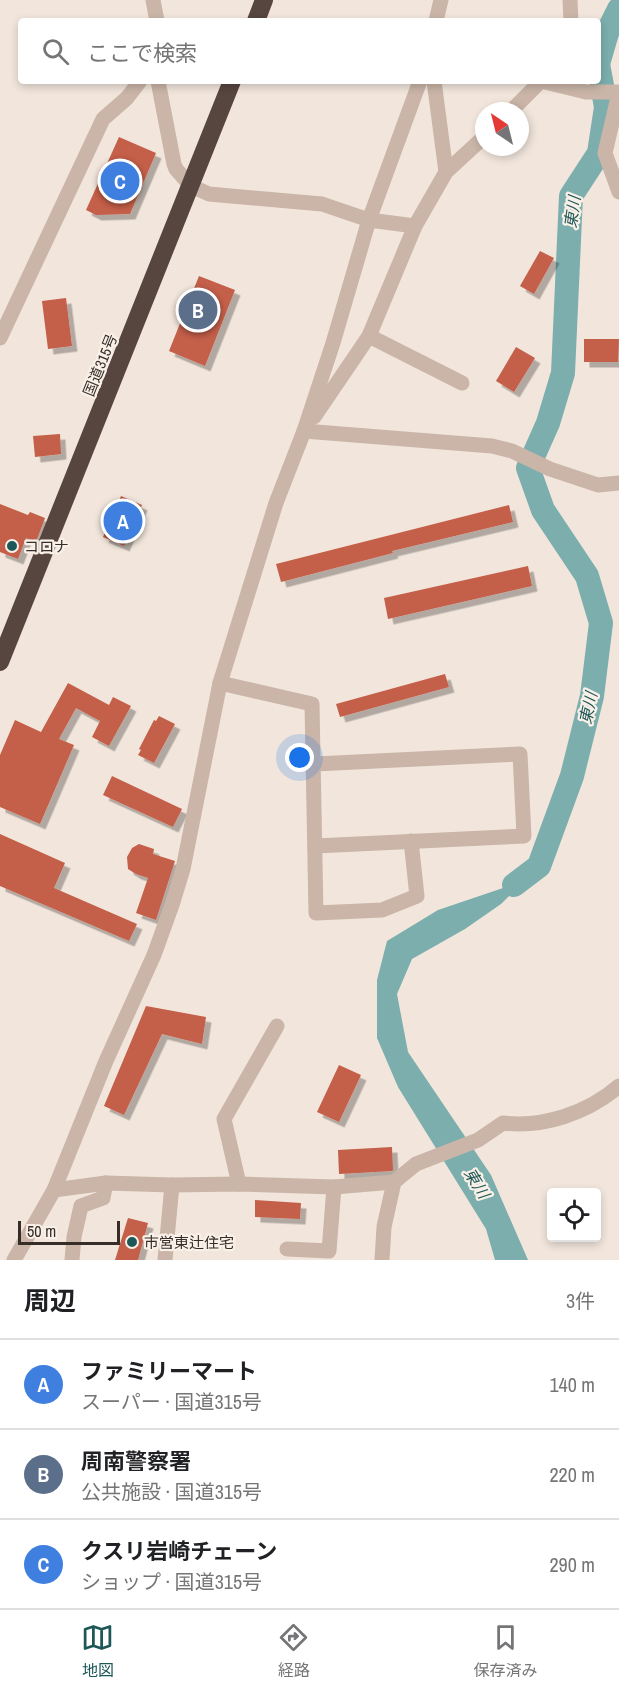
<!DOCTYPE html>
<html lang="ja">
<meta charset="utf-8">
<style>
body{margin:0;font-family:"Archivo Narrow","Noto Sans JP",sans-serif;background:#f2f2f2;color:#202124}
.controls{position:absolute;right:18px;bottom:18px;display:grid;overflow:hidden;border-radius:6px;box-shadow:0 3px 9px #0003}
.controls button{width:54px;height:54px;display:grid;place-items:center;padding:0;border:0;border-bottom:2px solid #e0e0e0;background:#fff;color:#202124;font:30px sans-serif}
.compass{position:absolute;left:475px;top:102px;width:54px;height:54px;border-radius:50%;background:#fff;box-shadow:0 3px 9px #0003;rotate:325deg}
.scale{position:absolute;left:18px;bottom:15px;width:102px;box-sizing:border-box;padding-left:6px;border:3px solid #362c28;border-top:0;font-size:16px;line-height:21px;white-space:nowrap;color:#362c28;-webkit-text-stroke:4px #f9f0e8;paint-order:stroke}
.you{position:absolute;left:300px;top:758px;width:21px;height:21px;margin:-15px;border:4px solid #fff;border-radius:50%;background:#1a73e8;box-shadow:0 0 0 9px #1a73e833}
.badge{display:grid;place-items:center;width:39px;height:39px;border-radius:50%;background:#1e5757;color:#fff;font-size:20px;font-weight:700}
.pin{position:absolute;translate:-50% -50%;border:3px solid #fff;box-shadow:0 2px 6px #0006}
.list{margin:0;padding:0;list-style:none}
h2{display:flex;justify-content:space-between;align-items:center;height:78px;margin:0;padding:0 24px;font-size:26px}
h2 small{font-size:20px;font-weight:400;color:#757577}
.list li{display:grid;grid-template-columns:39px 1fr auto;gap:18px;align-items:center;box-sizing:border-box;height:90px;padding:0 24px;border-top:2px solid #e0e0e0}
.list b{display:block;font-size:22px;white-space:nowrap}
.list p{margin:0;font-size:20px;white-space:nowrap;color:#757577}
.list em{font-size:20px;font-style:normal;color:#757577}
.icon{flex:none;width:33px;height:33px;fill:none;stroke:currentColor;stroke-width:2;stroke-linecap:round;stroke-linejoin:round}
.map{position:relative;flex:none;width:619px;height:1260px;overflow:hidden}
.search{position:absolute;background:#fff;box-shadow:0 3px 9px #0003;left:18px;right:18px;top:18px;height:66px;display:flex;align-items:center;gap:15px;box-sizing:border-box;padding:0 21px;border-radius:6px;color:#757577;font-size:22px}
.sheet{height:348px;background:#fff}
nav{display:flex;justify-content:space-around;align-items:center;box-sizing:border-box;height:84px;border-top:2px solid #e0e0e0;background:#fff;font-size:16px;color:#757577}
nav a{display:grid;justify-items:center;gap:3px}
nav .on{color:#1e5757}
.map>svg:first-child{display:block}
.water{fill:#7baead}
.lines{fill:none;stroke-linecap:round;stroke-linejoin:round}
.river{stroke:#7baead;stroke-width:24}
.building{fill:#c45e48;filter:url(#shadow)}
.path{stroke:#b59f92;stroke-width:2;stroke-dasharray:3 3;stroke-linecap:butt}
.street{stroke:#cab5a8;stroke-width:15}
.highway{stroke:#57453f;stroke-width:18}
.poi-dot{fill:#1e5757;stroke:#f9f0e8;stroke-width:2}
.labels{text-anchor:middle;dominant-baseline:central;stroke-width:4.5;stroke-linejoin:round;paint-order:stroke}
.street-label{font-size:15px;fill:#362c28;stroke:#f9f0e8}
.poi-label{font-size:15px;fill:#362c28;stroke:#f9f0e8;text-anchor:start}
.water-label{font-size:16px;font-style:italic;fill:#1e5757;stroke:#f9f0e8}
</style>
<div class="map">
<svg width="619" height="1260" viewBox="0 0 619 1260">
<defs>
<filter id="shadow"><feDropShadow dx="5.5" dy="5.5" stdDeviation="0" flood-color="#0004"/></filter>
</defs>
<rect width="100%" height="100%" fill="#f2e6dc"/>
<!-- water -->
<polygon class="water" points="539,866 501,904 465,929 412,959 397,994 408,1052 491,1175 528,1260 495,1260 486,1229 398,1087 377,1038 377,980 387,941 438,910 506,887"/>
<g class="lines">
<!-- river -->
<g class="river">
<polyline points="598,64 607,33 619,9"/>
<polyline points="514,885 539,866 572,776 592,696 601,623 587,576 543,510 528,468 548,423 563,373 571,196 599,153 606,107 598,64"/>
</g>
</g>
<!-- building -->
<g class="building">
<polygon points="119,137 156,153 130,214 96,215 86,210"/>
<polygon points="540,251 554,258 534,294 520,286"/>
<polygon points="199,276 235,290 205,366 169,351"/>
<polygon points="66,298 72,346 48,349 42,301"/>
<polygon points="584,339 619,339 618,362 584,362"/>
<polygon points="516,347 535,358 514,392 496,381"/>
<polygon points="60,434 61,454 35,457 33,436"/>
<polygon points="121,496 142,505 124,546 103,537"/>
<polygon points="0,504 28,515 30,512 45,518 36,542 26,538 18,559 0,552"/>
<polygon points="509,505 513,522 392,551 393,553 281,582 276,564"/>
<polygon points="528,566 532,586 388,619 384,598"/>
<polygon points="445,674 449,687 340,717 336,704"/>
<polygon points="68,683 109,705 113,697 131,706 109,746 92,737 100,721 76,708 59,739 74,745 40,824 0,807 0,755 15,720 41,732"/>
<polygon points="159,716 175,724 154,763 138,755 141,750 139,749 154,720 156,721"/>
<polygon points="112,776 182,809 173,827 103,795"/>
<polygon points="0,834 65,863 54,888 137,924 129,941 0,886"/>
<polygon points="139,844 154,849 153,854 175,861 156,920 136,913 148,878 136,874 128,869 127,857 132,848"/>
<polygon points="146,1006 206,1017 202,1044 162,1034 124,1115 104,1106"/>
<polygon points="339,1065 361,1075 339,1122 317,1112"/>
<polygon points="392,1147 393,1170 392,1171 339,1174 338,1150"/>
<polygon points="255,1200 301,1203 300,1219 255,1217"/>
<polygon points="128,1218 148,1223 138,1260 115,1260"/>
</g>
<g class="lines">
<!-- path -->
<polyline class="path" points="50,20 53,21"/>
<!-- street -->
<g class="street">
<polyline points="153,0 157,21"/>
<polyline points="570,0 571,21"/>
<polyline points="436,21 441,0"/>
<polyline points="158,81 174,164 176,169 191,186 209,194 322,204 369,220 415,226"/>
<polyline points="434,81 446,172"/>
<polyline points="541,81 586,92 619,92"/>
<polyline points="619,93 605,153 619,192"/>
<polyline points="511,111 541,81"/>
<polyline points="369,336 462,383"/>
<polyline points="0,338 103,119 127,98 140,81"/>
<polyline points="314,417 369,336 415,226 446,172 484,137"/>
<polyline points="304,431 492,446 512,451 550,469 598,485 619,483"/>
<polyline points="220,683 312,704 316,913 382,910 417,896 411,841"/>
<polyline points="315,764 520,754 524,836 315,846"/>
<polyline points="239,1184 224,1119 277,1026"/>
<path d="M54,1190L106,1183L172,1185L239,1184L334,1187L394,1182L416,1164L478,1140L503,1123C543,1128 588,1113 619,1086"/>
<polyline points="287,1249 329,1251 334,1187"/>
<polyline points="14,1260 54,1190 106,1061 154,955 172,905 183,869 220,683 276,503 304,431 333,343 369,220 420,81"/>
<polyline points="72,1260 74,1237 81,1206 103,1198 106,1183"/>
<polyline points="165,1260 172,1185"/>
<polyline points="382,1260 384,1227 394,1182"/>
</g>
<!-- highway -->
<g class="highway">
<polyline points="256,21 264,0"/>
<polyline points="0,662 232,81"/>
</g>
</g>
<!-- markers -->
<g class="poi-dot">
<circle cx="12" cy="546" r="6"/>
<circle cx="132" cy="1242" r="6"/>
</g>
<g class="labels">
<!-- street labels -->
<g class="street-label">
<text transform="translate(100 365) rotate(-68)">国道315号</text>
</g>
<!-- poi labels -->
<g class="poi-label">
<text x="24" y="546">コロナ</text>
<text x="144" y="1242">市営東辻住宅</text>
</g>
<!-- water labels -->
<g class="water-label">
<text transform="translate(572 212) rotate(-82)">東川</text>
<text transform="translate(588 708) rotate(-78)">東川</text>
<text transform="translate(477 1183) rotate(58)">東川</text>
</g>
</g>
</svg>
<div class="controls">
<button><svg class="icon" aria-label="locate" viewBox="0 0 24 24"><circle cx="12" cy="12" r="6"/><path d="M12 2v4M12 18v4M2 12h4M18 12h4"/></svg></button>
</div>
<svg class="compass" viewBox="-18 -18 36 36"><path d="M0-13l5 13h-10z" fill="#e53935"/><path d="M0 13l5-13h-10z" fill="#757577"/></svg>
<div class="scale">50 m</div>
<div class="you"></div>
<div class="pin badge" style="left:123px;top:521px;background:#3f7fe0">A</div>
<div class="pin badge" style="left:198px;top:310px;background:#5c6f8a">B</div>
<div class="pin badge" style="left:120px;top:181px;background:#3f7fe0">C</div>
<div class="search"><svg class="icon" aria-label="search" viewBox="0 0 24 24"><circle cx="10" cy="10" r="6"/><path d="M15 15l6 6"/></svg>ここで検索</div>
</div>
<section class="sheet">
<h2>周辺<small>3件</small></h2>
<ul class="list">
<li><span class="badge" style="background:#3f7fe0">A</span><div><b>ファミリーマート</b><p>スーパー · 国道315号</p></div><em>140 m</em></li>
<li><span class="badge" style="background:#5c6f8a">B</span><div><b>周南警察署</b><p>公共施設 · 国道315号</p></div><em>220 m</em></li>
<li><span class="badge" style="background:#3f7fe0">C</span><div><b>クスリ岩崎チェーン</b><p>ショップ · 国道315号</p></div><em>290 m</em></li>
</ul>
</section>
<nav>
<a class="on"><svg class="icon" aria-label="map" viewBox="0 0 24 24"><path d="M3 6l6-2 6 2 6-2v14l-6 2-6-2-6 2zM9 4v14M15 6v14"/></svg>地図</a>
<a><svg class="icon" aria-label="directions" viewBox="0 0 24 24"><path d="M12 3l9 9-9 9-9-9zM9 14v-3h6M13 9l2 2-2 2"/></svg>経路</a>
<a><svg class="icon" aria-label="saved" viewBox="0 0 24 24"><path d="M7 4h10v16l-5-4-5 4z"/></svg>保存済み</a>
</nav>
